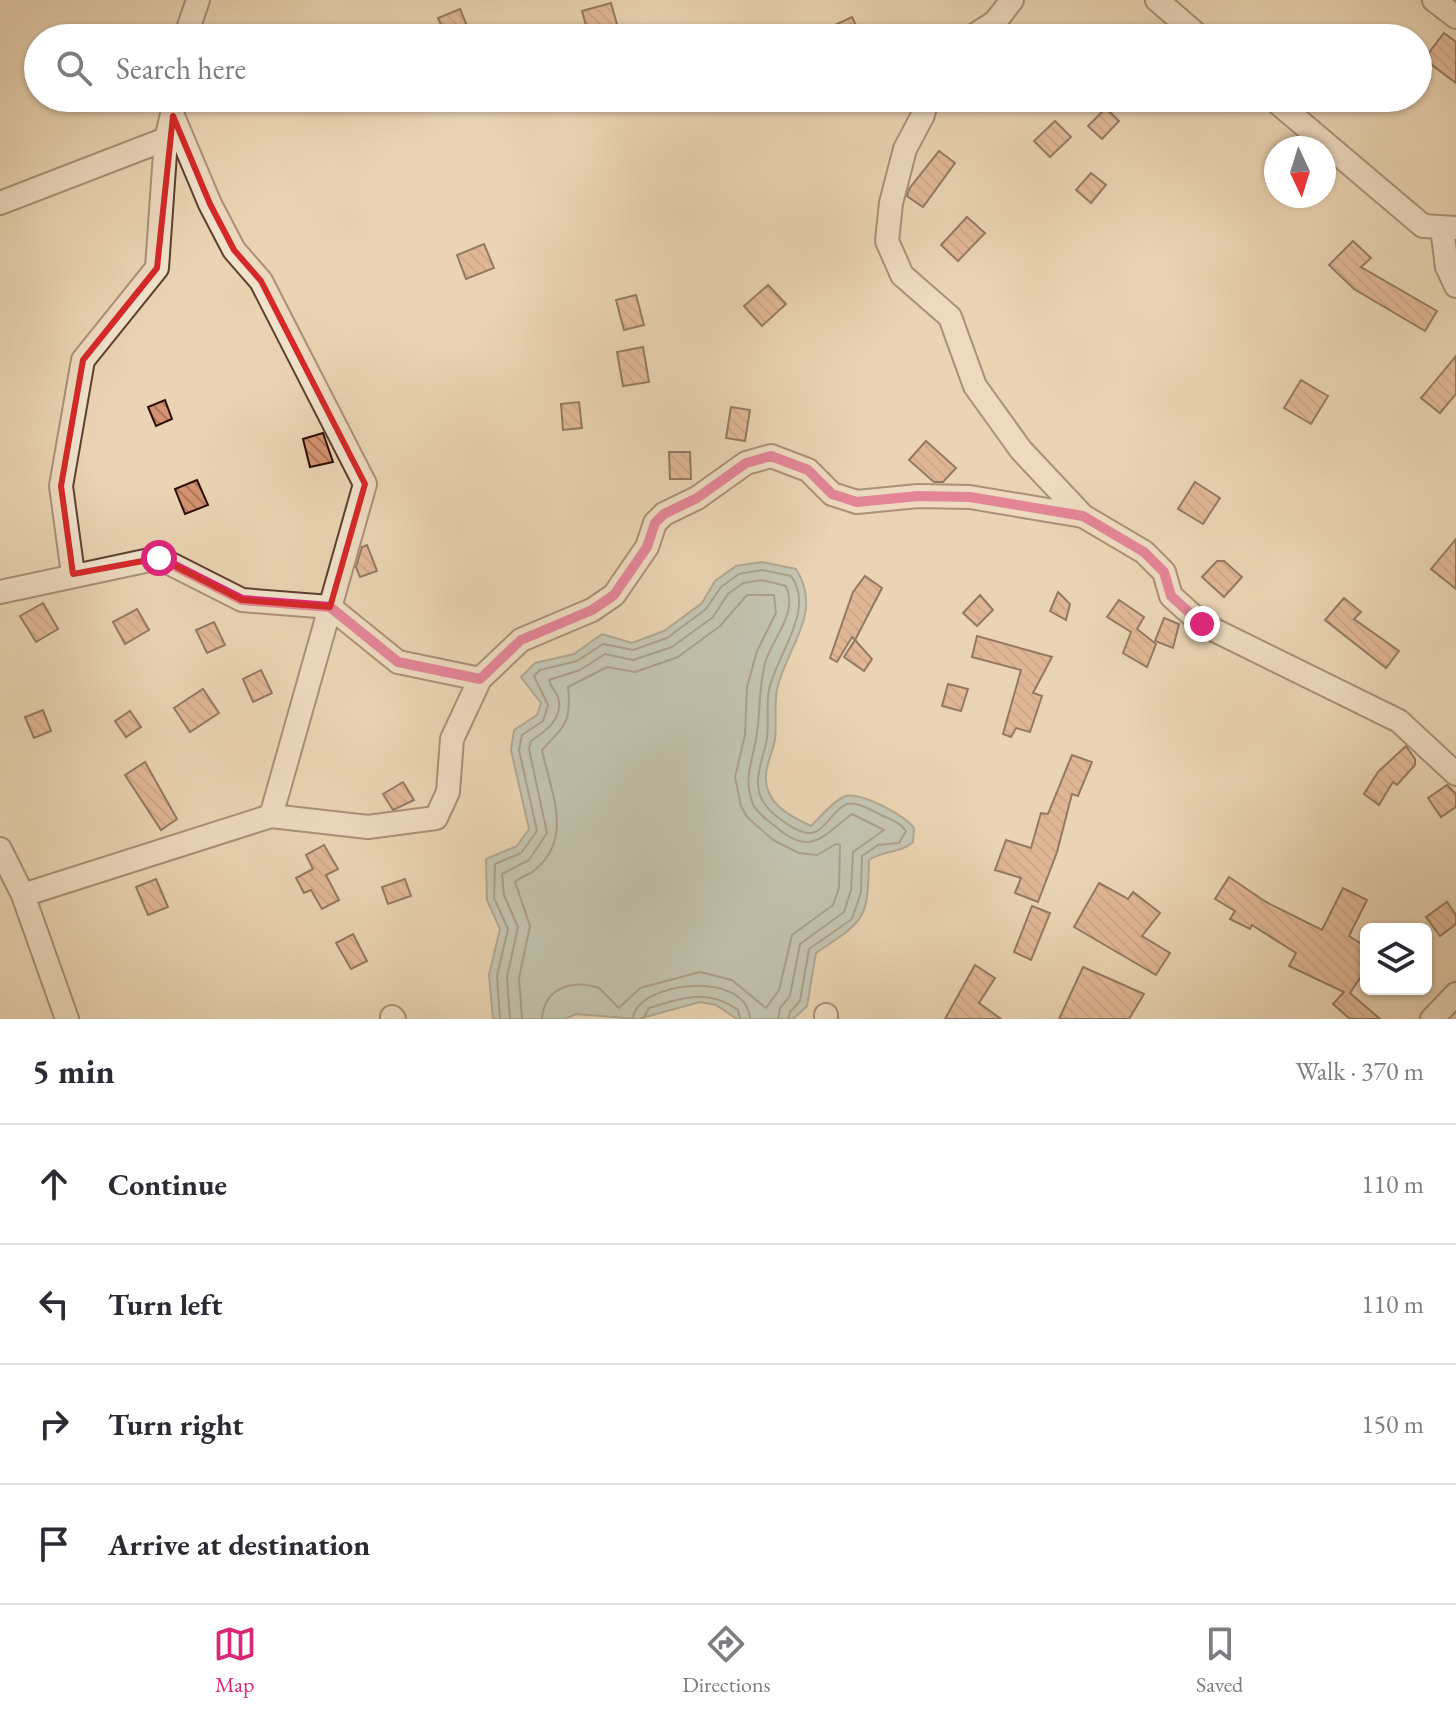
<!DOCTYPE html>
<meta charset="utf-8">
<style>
body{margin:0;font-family:"EB Garamond",serif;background:#f2f2f3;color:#2b2b33}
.controls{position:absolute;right:24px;bottom:24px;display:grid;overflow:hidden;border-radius:12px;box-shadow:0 2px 6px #0004}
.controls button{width:72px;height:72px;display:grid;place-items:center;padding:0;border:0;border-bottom:2px solid #e1e1e2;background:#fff;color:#2b2b33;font:40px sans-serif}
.compass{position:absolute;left:1264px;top:136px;width:72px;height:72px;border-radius:50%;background:#fff;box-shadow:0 2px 6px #0004;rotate:176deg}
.stop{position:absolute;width:24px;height:24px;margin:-18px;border:6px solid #db2777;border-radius:50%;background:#fff}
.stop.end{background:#db2777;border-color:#fff;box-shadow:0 2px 8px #0008}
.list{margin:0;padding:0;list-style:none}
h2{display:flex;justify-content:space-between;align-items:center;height:104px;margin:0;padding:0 32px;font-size:34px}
h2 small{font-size:26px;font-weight:400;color:#7c7c81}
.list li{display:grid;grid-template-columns:52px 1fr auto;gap:24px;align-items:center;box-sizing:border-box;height:120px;padding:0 32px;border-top:2px solid #e1e1e2}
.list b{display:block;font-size:30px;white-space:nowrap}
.list em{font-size:26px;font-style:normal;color:#7c7c81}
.icon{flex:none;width:44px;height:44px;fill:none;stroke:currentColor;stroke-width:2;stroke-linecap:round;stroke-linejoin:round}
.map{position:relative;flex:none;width:1456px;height:1019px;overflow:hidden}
.search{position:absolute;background:#fff;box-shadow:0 2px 6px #0004;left:24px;right:24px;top:24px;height:88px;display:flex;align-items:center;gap:20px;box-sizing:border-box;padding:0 28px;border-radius:44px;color:#7c7c81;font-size:30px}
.sheet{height:584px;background:#fff}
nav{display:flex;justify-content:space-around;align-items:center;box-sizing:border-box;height:112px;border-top:2px solid #e1e1e2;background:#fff;font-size:22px;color:#7c7c81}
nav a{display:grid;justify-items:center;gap:4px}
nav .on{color:#db2777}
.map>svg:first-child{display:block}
.water{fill:#9ab7b4;stroke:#6f736d;stroke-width:2}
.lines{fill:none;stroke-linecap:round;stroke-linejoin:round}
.shore{stroke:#64625b;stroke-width:2}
.building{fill:url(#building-back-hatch);stroke:#2e0d02;stroke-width:2}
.street-casing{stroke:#5d3f2e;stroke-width:26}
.street{stroke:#f1e3ce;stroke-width:22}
.route{stroke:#db2777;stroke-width:10}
.marked{fill:none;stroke:#d62828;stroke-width:6;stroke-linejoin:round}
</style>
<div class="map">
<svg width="1456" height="1019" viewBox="0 0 1456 1019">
<defs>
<pattern id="building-back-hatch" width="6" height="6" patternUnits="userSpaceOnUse" patternTransform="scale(2)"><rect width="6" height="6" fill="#d59471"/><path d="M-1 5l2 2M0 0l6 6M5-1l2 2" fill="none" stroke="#ad775b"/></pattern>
</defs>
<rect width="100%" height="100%" fill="#ead4b3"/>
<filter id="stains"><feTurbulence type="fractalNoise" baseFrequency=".0025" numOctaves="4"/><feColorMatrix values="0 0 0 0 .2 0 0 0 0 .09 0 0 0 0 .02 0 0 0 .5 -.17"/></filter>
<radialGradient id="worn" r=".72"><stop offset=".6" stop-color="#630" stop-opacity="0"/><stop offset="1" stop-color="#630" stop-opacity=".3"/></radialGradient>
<!-- water -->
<path class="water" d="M762,562L796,569C824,613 787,646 777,689C774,705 777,722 775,739C773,751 767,762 766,774C763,802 789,816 811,826C820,817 834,800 846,796C862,792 905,816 914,828L913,842C899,854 884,850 869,860C868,921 865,920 816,953L807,1006L793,1019H737L716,1005L700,1002L638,1019L576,1014L565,1019H493L489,975L500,929L487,900L486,859L517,846L529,829L511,750L514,730L537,715L541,703L521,677L535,663L574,654L602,634L632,643L664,631L702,603L715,581L736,566Z"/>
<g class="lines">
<!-- shore -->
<g class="shore">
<path d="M500,1019L497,976L508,929L494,898L495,864L521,853L537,831L519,750L522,735L543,721L548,705L534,676L540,670L577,661L603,644L633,650L667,638L706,609L721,587L739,574L762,570L791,576C816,610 776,655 769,690C766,705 769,722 767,738C764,759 750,783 764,803C771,814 801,838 815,832C827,827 834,809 847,804C857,801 872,811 881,815C891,820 900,822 906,831L899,843L878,845L862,856L861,892L852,919L809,949L800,1001L790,1012L788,1019"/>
<path d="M510,1019L507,977L518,927L504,895L502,874L529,860L547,833L529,749L531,741C546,731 564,718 558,697C555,690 550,686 549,680L580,670L605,654L633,660L672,647L713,617L728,594L743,583L762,580L786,586C798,613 774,636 766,660C758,687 761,712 756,739C752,762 743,780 753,804C757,813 767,820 775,826C811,858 822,836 852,814L884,830L853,852L851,890L844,912L800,944L790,996L780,1008L778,1019"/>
<path d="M522,1019L519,978L530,926L515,882C521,876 530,875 536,869C574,837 550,790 542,750C564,726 572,723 568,687L607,667L635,672L678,657L720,626L747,595H774L776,613L757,651L747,687L745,735L735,777L741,806L747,817L773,840L799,853L817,855L836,844L840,845L839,888L833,905L792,935L779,990L766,1008L732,980L700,972L640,988L619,1008L599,988C572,979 544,988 542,1019"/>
<path d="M633,1019C635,982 747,968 750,1019"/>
<path d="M643,1019L649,1008C683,998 707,988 738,1010L740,1019"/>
</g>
</g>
<!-- building -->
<g class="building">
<polygon points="611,3 618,28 589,36 582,11"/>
<polygon points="460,9 470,33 447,38 438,18"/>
<polygon points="852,17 862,38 807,38"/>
<polygon points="1444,33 1456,42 1456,83 1424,59"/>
<polygon points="1106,108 1119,121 1102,139 1088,126"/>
<polygon points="1055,121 1071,137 1050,157 1034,141"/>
<polygon points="939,151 955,163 923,207 907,196 909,189"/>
<polygon points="1091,173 1106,185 1091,203 1076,190"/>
<polygon points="967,217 985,233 958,261 941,245"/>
<polygon points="1353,241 1371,258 1361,267 1437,311 1425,331 1354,289 1329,265"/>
<polygon points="484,244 494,268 466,279 457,255"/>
<polygon points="768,285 786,304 762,326 744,306"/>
<polygon points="636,295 644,325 624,330 616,300"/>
<polygon points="643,347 649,382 623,386 617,352"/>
<polygon points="1456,356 1456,394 1440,413 1421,398"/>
<polygon points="1301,380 1328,396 1311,424 1284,408"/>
<polygon points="165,400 172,419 156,426 148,407"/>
<polygon points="579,402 582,428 563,430 561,404"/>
<polygon points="731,407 750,410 745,441 726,438"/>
<polygon points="323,433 333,462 310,467 303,439"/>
<polygon points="926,441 956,468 943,482 934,482 909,460"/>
<polygon points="669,452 690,452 691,479 670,479"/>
<polygon points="197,480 208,505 185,514 175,489"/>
<polygon points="1195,482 1220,498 1203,524 1178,509"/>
<polygon points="1456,539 1456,589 1431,569"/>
<polygon points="367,545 377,571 360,577 356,567 362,547"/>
<polygon points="1217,561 1224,561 1242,577 1224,597 1202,577"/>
<polygon points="865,576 882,588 855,640 852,637 837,662 830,658 853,592"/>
<polygon points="1058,592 1070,604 1066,620 1050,611"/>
<polygon points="980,595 993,610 977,626 963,613"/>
<polygon points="1344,598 1361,612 1354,619 1399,651 1386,668 1325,620"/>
<polygon points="1119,600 1144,617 1137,629 1156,644 1147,667 1123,653 1131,632 1107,617"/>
<polygon points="43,603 58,629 36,642 20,616"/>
<polygon points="137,609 149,630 125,644 113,622"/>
<polygon points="1164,618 1179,624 1173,648 1155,641"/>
<polygon points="214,622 225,645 207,653 196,630"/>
<polygon points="977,636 1052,657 1033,693 1042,696 1030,732 1016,728 1011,737 1003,734 1021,670 972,657"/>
<polygon points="855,640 872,659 864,671 844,657"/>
<polygon points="261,670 272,693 253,702 243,679"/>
<polygon points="948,684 968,689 961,711 942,706"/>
<polygon points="203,689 219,713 190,732 174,708"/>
<polygon points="43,710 51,731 34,738 25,717"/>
<polygon points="130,711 141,727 126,737 115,721"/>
<polygon points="1406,746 1415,759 1415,765 1397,785 1393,782 1379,805 1364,794 1378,772"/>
<polygon points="1072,755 1092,762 1078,796 1072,794 1057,852 1038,902 1015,893 1021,878 995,870 1006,840 1031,848 1041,813 1048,814"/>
<polygon points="145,762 177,819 161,830 125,775"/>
<polygon points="403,782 414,800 393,810 383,794"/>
<polygon points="1447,785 1456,794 1456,807 1441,817 1428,798"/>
<polygon points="324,845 338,869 326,875 339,900 322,909 311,890 304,893 296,878 313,869 306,855"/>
<polygon points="1229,877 1266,902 1322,930 1343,888 1367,900 1349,936 1366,947 1366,969 1350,993 1380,1019 1350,1019 1333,1004 1344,992 1289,966 1296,953 1252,925 1250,929 1230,919 1235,911 1215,899"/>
<polygon points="156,879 168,907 148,915 136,887"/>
<polygon points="405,879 411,896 388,904 382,887"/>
<polygon points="1099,883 1128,899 1133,892 1160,913 1142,936 1170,953 1156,975 1074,927"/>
<polygon points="1447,902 1456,915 1456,924 1440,936 1426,917"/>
<polygon points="1032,906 1050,913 1031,960 1014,952"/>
<polygon points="353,934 367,961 351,969 336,943"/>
<polygon points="975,965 995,978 979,1003 1001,1019 945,1019"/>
<polygon points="1083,967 1144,994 1129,1019 1059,1019"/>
</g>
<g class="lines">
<!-- street casing -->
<g class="street-casing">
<g id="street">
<polyline points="1157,0 1201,38"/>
<polyline points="1434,0 1456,17"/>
<polyline points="185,38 198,0"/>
<polyline points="970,38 995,22 1012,0"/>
<polyline points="927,98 923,115 905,149 891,203 887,241 902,275 950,317 975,386 1021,450 1083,516"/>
<polyline points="1272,98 1423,226 1456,228"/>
<polyline points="173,116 210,204 234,250 261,281 365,484 271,816"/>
<polyline points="0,203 166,139"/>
<polyline points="1442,228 1447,267 1456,286"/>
<polyline points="73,574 61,486 83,360 157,268 166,139 176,98"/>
<polyline points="0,592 159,558 242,600 330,607 398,662 480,679"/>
<polyline points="0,849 23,895 67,1019"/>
<polyline points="23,895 271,816 368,827 436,818 448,792 452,739 480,679 521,640 592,610 614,595 647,547 655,523 664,514 697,498 746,463 771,456 808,470 832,494 857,502 918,496 970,497 1083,516 1144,552 1164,572 1171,596 1202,624 1399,721 1456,774"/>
<polyline points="826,1015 826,1019"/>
<polyline points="392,1017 394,1019"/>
<polyline points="1432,1019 1456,994"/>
</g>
</g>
<!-- street -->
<use href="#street" class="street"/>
</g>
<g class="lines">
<!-- route -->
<polyline class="route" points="159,558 242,600 330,607 398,662 480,679 521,640 592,610 614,595 647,547 655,523 664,514 697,498 746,463 771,456 808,470 832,494 857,502 918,496 970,497 1083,516 1144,552 1164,572 1171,596 1202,624"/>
</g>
<!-- marked area -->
<path d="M0 0H1456V1019H0ZM173,116L210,204L234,250L261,281L365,484L330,607L242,600L159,558L73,574L61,486L83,360L157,268Z" fill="#ead4b3" fill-opacity=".55" fill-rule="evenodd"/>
<path class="marked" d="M173,116L210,204L234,250L261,281L365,484L330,607L242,600L159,558L73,574L61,486L83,360L157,268Z"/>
<rect width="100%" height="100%" filter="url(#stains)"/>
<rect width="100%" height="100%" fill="url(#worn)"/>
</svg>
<div class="controls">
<button><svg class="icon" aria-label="layers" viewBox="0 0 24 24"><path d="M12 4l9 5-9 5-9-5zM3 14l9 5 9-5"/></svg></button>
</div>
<svg class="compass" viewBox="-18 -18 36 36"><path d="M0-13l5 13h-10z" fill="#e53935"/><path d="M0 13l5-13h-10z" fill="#7c7c81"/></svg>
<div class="stop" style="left:159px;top:558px"></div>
<div class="stop end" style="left:1202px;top:624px"></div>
<div class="search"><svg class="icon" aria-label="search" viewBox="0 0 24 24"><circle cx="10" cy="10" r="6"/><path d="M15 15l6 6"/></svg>Search here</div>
</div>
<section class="sheet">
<h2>5 min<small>Walk · 370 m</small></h2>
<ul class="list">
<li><svg class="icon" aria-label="ahead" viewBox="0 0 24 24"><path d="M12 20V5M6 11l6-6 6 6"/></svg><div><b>Continue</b></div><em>110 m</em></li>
<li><svg class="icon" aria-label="left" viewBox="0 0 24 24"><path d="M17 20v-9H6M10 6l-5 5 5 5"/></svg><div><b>Turn left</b></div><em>110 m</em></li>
<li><svg class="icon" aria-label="right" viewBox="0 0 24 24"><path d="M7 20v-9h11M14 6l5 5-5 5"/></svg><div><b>Turn right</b></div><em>150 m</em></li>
<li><svg class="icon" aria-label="arrive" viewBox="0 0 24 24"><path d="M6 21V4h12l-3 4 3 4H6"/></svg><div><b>Arrive at destination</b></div></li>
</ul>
</section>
<nav>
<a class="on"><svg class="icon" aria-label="map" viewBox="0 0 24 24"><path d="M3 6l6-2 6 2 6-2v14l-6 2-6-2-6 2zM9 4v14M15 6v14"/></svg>Map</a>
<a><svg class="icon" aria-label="directions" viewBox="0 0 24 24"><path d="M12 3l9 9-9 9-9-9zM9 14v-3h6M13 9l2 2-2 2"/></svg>Directions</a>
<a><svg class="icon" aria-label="saved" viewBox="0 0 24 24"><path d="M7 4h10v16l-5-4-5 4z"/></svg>Saved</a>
</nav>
